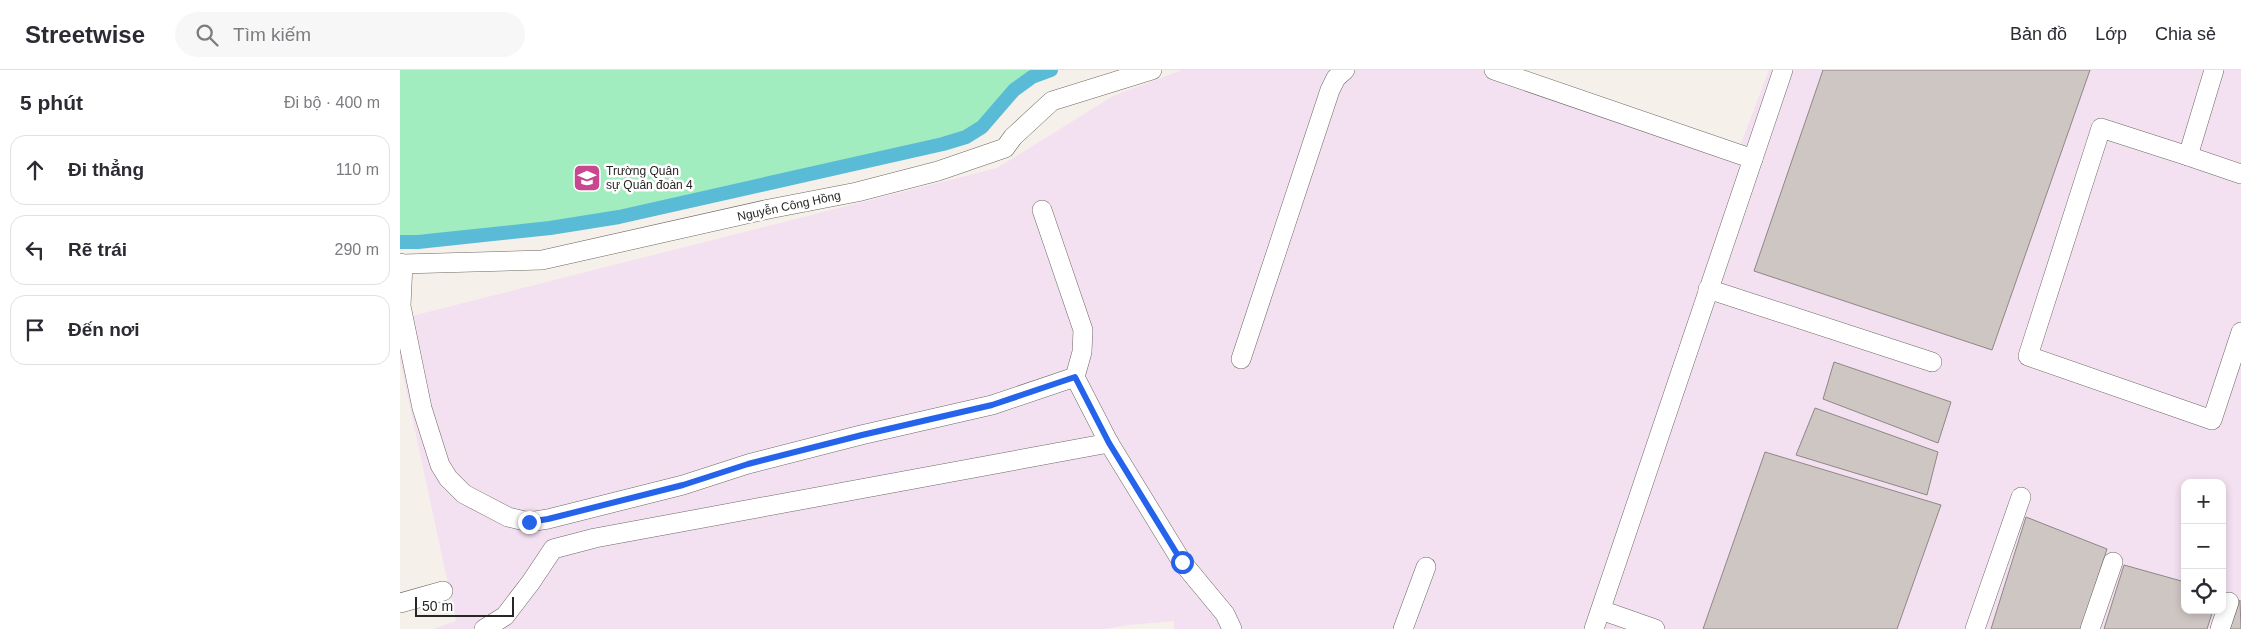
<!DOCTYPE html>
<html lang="vi">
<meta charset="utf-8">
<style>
body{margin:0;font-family:Helvetica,sans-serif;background:#f7f7f7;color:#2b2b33}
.controls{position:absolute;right:15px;bottom:15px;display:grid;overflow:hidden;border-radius:10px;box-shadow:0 2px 8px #0003}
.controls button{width:45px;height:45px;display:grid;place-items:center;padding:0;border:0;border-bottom:1px solid #e1e1e2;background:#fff;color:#2b2b33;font:25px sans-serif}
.scale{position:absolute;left:15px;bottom:12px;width:99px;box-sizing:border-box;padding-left:5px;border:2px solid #282624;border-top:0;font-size:14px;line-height:18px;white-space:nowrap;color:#282624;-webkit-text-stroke:4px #fff;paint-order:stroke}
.stop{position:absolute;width:15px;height:15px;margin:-11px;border:4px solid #2563eb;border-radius:50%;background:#fff}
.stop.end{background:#2563eb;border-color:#fff;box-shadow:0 1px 5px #0008}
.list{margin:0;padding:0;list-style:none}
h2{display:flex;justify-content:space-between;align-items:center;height:65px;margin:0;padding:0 20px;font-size:21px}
h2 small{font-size:16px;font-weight:400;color:#7c7c81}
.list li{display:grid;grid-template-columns:32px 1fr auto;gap:15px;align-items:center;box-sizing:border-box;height:70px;margin:0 10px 10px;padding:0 10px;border:1px solid #e1e1e2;border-radius:15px}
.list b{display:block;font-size:19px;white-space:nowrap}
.list em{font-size:16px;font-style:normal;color:#7c7c81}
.icon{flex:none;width:28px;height:28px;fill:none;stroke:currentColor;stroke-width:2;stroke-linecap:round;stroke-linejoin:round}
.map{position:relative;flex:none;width:1841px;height:559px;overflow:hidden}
header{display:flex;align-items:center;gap:30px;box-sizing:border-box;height:70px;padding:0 25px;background:#fff;border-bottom:1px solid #e1e1e2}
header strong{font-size:24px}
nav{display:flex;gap:28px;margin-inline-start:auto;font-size:18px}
.search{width:350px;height:45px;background:#f7f7f7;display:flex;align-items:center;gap:12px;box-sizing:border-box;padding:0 18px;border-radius:28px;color:#7c7c81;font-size:19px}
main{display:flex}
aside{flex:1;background:#fff}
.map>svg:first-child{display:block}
.industrial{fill:#f3e1f2;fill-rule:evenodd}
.green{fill:#a1edc0}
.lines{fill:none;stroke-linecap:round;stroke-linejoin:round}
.canal{stroke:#59bbd6;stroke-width:14}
.building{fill:#cec6c3;stroke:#8f8784}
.minor-casing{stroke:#6d6862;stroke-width:20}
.minor{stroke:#fff;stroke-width:19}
.route{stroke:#2563eb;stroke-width:6}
.labels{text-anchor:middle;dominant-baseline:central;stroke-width:5;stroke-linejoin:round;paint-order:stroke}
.poi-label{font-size:12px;fill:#282624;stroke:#fff;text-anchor:start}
.street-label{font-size:12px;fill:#282624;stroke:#fff}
</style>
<header>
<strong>Streetwise</strong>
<div class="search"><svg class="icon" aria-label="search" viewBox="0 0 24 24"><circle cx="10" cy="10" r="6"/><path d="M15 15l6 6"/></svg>Tìm kiếm</div>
<nav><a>Bản đồ</a><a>Lớp</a><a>Chia sẻ</a></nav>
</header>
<main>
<aside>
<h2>5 phút<small>Đi bộ · 400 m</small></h2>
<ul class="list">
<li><svg class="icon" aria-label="ahead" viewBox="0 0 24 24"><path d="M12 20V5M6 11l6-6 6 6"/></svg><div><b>Đi thẳng</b></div><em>110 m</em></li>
<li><svg class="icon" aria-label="left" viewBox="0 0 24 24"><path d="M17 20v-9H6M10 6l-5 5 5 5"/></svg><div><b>Rẽ trái</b></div><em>290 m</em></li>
<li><svg class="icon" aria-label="arrive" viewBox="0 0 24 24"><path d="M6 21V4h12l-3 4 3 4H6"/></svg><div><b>Đến nơi</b></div></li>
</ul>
</aside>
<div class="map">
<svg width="1841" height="559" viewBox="0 0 1841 559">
<rect width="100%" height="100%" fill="#f6f0ea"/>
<!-- industrial -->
<path class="industrial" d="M782,0H1118L1334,92L1369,0H1841V559H774V551L728,555L705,559H32L56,551L0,291V249L597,98L713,26ZM1785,413H1822V540H1785Z"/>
<!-- green -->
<path class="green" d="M0,0H638C603,13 598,41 570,59C560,65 547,68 536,71L213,146L120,158L3,166L0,165Z"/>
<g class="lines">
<!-- canal -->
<polyline class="canal" points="0,172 18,172 150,158 219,147 543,74 566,67 582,57 614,20 632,7 651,0"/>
</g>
<!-- building -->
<g class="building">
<polygon points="1423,0 1690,0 1592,280 1354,201"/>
<polygon points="1434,292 1551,332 1538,373 1423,329"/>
<polygon points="1415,338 1538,382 1527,425 1396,385"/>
<polygon points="1365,382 1541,435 1497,559 1303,559"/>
<polygon points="1626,447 1707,479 1681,559 1591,559"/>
<polygon points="1724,495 1785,512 1785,540 1813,540 1807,559 1704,559"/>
<polygon points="1840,530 1841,559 1830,559"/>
</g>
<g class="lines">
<!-- minor casing -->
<g class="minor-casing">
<g id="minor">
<polyline points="1094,0 1353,89"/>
<polyline points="1814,0 1788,86 1701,58 1628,286 1812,350 1841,262"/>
<polyline points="1788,86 1841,104"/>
<polyline points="0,193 3,194 142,190 369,139 457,122 538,101 605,78 613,67 652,31 752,0"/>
<polyline points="3,194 1,236 22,338 40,395 48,408 64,424 108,447 129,452 148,449 283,415 348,394 461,365 592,335 675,307 682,282 683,260 642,140"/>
<polyline points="1308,219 1532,292"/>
<polyline points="841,289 930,20 936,8 945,0"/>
<polyline points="675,307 709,373 782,492 825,544 832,559"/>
<polyline points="0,533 43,521"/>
<polyline points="1201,540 1255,559"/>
<polyline points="84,559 105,546 131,512 153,479 195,468 709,373"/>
<polyline points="1003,559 1026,497"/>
<polyline points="1194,559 1383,0"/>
<polyline points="1575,559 1621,427"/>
<polyline points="1690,559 1713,492"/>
<polyline points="1820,559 1829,532"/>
</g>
</g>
<!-- minor -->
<use href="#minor" class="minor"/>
</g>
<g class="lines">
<!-- route -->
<polyline class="route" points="129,452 148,449 283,415 348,394 462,365 592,335 675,307 709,373 782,492"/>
</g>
<!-- icons -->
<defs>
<g id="school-square" transform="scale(1.4375)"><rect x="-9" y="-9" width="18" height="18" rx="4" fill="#c8478f" stroke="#fff"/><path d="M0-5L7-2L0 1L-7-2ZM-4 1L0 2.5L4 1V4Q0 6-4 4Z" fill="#fff"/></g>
</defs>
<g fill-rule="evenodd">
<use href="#school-square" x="187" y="108"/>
</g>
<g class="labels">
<!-- poi labels -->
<g class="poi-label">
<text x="206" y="101">Trường Quân<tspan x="206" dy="14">sự Quân đoàn 4</tspan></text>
</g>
<!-- street labels -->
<g class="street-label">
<text transform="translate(389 136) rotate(-12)">Nguyễn Công Hồng</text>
</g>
</g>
</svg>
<div class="controls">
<button>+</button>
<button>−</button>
<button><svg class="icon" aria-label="locate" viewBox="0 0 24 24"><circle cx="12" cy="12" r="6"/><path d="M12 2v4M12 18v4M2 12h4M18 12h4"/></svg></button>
</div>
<div class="scale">50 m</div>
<div class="stop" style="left:782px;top:492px"></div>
<div class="stop end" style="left:129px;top:452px"></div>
</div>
</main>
